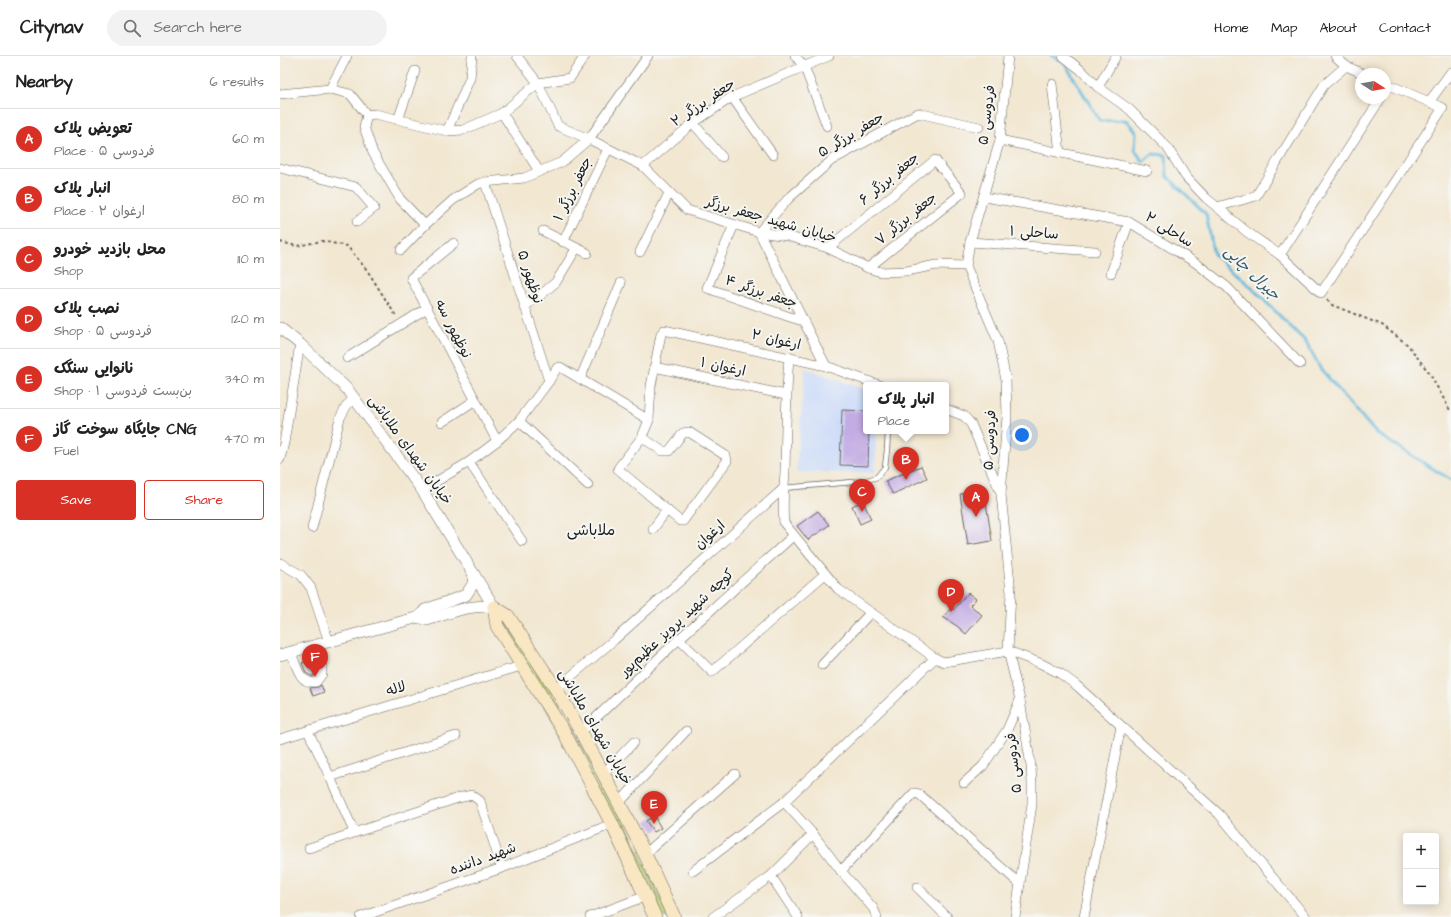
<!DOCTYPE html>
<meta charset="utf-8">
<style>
body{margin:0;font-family:"Architects Daughter","Playpen Sans Arabic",sans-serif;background:#f2f2f2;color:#222}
.controls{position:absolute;right:12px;bottom:12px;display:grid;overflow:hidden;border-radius:4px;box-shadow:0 2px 10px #0003}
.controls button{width:36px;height:36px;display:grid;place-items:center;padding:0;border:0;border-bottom:1px solid #e0e0e0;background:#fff;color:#222;font:20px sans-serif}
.compass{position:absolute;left:1075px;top:12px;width:36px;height:36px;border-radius:50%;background:#fff;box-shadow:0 2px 10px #0003;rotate:101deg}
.you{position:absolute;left:742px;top:379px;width:14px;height:14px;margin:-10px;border:3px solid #fff;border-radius:50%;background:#1a73e8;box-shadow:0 0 0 6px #1a73e833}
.badge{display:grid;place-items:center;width:26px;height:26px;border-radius:50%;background:#d93025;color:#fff;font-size:13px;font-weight:700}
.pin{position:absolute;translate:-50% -33px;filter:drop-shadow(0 1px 2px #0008)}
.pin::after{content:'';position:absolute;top:21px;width:14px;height:12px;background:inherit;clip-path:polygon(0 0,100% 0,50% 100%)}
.popup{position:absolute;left:583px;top:326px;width:86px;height:52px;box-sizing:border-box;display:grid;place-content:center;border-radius:4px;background:#fff;filter:drop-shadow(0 1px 3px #0005);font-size:13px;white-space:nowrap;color:#767676}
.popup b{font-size:15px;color:#222}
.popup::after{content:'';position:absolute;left:50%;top:100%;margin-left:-8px;border:8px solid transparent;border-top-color:#fff}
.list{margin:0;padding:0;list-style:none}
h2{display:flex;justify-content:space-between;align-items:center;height:52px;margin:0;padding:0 16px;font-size:17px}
h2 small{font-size:13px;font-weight:400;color:#767676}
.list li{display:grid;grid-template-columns:26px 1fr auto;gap:12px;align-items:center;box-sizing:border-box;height:60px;padding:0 16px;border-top:1px solid #e0e0e0}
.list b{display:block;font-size:15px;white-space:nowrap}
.list p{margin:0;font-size:13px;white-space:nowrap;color:#767676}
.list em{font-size:13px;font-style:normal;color:#767676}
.actions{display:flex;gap:8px;padding:12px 16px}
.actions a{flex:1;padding:9px 0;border:1px solid #d93025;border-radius:4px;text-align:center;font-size:14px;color:#d93025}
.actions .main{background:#d93025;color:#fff}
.icon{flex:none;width:22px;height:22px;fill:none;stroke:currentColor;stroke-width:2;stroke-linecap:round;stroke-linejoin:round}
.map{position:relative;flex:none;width:1171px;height:861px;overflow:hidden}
header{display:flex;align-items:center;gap:24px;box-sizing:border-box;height:56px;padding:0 20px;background:#fff;border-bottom:1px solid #e0e0e0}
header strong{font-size:19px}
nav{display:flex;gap:22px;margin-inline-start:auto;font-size:14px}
.search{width:280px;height:36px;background:#f2f2f2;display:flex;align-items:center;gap:10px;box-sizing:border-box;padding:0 14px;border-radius:22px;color:#767676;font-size:15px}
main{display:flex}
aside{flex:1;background:#fff}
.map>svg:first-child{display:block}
.built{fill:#ccdbf9}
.green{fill:#bbce72;stroke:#6c7547}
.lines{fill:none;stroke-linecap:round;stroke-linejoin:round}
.stream{stroke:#5fb8dc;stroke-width:3}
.building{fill:#c3abe3}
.service-casing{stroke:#67635b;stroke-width:6}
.minor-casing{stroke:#67635b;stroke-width:10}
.tertiary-casing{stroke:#67635b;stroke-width:12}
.secondary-casing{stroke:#67635b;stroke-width:14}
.path{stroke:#67635b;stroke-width:2;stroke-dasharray:3 3;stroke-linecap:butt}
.service{stroke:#fff;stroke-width:4.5}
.minor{stroke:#fff;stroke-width:9}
.tertiary{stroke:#fff;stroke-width:11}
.secondary{stroke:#f9e7c3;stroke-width:13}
.labels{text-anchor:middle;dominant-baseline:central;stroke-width:4;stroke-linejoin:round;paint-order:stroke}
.street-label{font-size:14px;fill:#1c1c1c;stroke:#f6f6f2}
.water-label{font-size:15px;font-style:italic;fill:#375a69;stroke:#f6f6f2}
.neighbourhood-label{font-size:15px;fill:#1c1c1c;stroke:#f6f6f2}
</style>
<header>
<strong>Citynav</strong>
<div class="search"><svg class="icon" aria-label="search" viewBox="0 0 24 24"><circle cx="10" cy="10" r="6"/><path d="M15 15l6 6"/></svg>Search here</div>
<nav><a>Home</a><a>Map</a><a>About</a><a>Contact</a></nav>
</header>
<main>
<aside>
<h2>Nearby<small>6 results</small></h2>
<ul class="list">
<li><span class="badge">A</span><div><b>تعویض پلاک</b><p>Place · فردوسی ۵</p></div><em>60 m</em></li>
<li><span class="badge">B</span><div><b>انبار پلاک</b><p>Place · ارغوان ۲</p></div><em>80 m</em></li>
<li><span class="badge">C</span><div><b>محل بازدید خودرو</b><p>Shop</p></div><em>110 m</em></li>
<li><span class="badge">D</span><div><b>نصب پلاک</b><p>Shop · فردوسی ۵</p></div><em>120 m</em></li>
<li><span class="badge">E</span><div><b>نانوایی سنگک</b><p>Shop · بن‌بست فردوسی ۱</p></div><em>340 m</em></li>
<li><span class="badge">F</span><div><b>جایگاه سوخت گاز CNG</b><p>Fuel</p></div><em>470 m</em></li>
</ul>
<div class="actions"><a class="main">Save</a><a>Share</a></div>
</aside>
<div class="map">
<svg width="1171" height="861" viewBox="0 0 1171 861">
<rect width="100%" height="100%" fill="#f6f6f2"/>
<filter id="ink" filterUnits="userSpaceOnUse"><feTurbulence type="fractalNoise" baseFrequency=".025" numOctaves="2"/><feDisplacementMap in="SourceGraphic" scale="8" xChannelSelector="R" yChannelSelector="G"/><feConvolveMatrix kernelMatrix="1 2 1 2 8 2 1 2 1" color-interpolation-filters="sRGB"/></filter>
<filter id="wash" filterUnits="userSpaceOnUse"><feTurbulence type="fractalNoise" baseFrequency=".012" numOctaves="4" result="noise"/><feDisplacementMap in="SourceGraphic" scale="16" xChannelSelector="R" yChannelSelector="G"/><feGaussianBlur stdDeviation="0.9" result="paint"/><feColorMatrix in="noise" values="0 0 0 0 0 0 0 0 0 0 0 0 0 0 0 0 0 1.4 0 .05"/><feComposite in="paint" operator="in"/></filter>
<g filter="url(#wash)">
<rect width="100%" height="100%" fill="#f2e7d1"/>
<!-- built -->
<polygon class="built" points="525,312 586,334 586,375 596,375 595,417 516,416"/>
<!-- green -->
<polygon class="green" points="222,564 230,569 272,636 342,760 389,861 380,861 226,578"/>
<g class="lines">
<!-- stream -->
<polyline class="stream" points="772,0 784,6 820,65 846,64 856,76 855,94 863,106 872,98 886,99 887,120 926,158 934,199 971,231 1026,286 1040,312 1096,377 1171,424"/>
</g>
<g id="blocks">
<!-- building -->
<g class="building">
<polygon points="562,354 586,355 586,375 589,375 588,410 560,409"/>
<polygon points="641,410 647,422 613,438 605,425"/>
<polygon points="704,434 712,485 688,489 680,438"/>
<polygon points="583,445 591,463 580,468 572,450"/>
<polygon points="538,455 549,469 528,484 517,470"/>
<polygon points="688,537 696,543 690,549 702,559 686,578 677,570 663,561 671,552 673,554"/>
<polygon points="33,603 36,616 33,620 31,620 26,617 22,607"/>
<polygon points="41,629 44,636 33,640 30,632 38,631"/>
<polygon points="374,760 381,772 374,776 366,765"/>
</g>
</g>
</g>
<g filter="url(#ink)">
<use href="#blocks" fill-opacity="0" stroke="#67635b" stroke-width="1"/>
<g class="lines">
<!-- service casing -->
<g class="service-casing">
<polyline id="service" points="504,432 584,425 597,421 605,411 607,394 608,375"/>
</g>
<!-- minor casing -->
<g class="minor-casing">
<g id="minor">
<polyline points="237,0 258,27 278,70 309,83 363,110 407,154 479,176 507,180 548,192 588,212 601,216 627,215 656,209 686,210"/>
<polyline points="515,0 524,10 547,70"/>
<polyline points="728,0 720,84 690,186 686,210 718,285 726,324 727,361 721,438 731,537 728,595 740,644 751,710 752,728 752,748 735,861"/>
<polyline points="783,0 801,14 818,31 849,53 887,91 906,121 926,142 967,176 1000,199 1041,237 1163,52 1105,27"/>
<polyline points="1055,0 1066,10 1084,18"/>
<polyline points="772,28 780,97"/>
<polyline points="818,31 836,0"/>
<polyline points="50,33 67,0"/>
<polyline points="0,38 50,33 70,38 87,59"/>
<polyline points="452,41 493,99"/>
<polyline points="1149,46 1171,16"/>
<polyline points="222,57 259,115"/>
<polyline points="118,64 135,15"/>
<polyline points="413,67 442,101"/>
<polyline points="167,75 190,22 192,0"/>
<polyline points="720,84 867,115"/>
<polyline points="363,110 413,67 452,41 549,0"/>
<polyline points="0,112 76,131 94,152 77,166"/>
<polyline points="205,126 269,325"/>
<polyline points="704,141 849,166 916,207 947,231 1020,308"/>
<polyline points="937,151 976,140 1044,29 1066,10"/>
<polyline points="145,169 120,143 93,97 84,71 87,59 95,58 167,75 183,74 222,57 258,27 290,22 305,0"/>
<polyline points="454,169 427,232 510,261 523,265"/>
<polyline points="263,175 307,197"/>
<polyline points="479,176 508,143 552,104 638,57 699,71"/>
<polyline points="479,176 546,310"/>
<polyline points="283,186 328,93"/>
<polyline points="690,186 815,195"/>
<polyline points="174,187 131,222 217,385"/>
<polyline points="548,192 655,104 682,137 588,212"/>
<polyline points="121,194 145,169 173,144 198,128 205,126 244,122 282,106 309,83 368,0"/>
<polyline points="360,196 389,137"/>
<polyline points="1000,199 1101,42"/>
<polyline points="831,217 849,166"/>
<polyline points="244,250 256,243 276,226 296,193"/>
<path d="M509,301C506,339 506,377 505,415C504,433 502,450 504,467L558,533L655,602"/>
<polyline points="67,302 147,252"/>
<polyline points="374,311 506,339"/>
<polyline points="300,323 341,227"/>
<polyline points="666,353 684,360 691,368 721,437"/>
<polyline points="239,365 308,429"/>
<polyline points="162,366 194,345"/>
<polyline points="362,381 382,395 389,395 403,377 409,376 446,400 447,405 403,465 400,465 338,413 339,411 362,381 369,364"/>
<polyline points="0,403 4,387 20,288"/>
<polyline points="189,406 242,485"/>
<polyline points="142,434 189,406 217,385 239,365 269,325 277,312 280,311 369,364 371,330 381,278 384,274 546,310 599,329"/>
<polyline points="32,472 60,362 67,349 74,343"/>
<polyline points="373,473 387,454"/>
<polyline points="0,507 21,519 31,532 49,586"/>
<polyline points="399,583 432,616 545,518"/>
<path d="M11,596C16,608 19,629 36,626L42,618V610L35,590"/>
<polyline points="542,609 591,556"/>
<polyline points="276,633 334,584 504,432"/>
<polyline points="28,675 50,721"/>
<polyline points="301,676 399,583 513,480"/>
<polyline points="0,683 241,610"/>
<polyline points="323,718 354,686"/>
<polyline points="684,727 703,710 727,674 740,644"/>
<polyline points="339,747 406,675"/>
<polyline points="74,776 50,721 176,680"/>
<polyline points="533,778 561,815 593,852 597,861"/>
<polyline points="29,792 178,742 192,739 200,745 222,812"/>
<polyline points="365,798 455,718"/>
<polyline points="413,815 504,746 655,602 664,606 728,595 762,608 781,618 796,629 939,758 1026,861"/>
<polyline points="561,815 634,737 639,738 740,828"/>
<polyline points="491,820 518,861"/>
<polyline points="637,831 667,861"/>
<polyline points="81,861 222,812 332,768"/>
<polyline points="310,861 366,840"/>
<polyline points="433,861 491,820 533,778 504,746"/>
<polyline points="804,861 841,670"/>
</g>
</g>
<!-- tertiary casing -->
<g class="tertiary-casing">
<g id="tertiary">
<polyline points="0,272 20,288 68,334 142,434 214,551"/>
<path d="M139,561L147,564C168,558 192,547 214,551"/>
<polyline points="0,599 139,561 145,554 186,539 193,528 194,518"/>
</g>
</g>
<!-- secondary casing -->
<g class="secondary-casing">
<g id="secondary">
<polyline points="214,551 228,560 276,633 301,676 339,747 365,798 394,861"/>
<polyline points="214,551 217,570 285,678 332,768 375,861"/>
</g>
</g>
<!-- path -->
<g class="path">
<polyline points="0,186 17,190 42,185 67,190 87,214 116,260"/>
<polyline points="1047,244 1052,249 1102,269 1128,289 1150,318 1171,356"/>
</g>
<!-- service -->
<use href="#service" class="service"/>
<!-- minor -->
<use href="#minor" class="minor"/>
<!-- tertiary -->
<use href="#tertiary" class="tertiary"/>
<!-- secondary -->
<use href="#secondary" class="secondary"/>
</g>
</g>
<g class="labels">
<!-- street labels -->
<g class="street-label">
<text transform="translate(423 47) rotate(-34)">جعفر برزگر ۲</text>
<text transform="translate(707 59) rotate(-83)">فردوسی ۵</text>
<text transform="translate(571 79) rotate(-31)">جعفر برزگر ۵</text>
<text transform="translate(609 123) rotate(-40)">جعفر برزگر ۶</text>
<text transform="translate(293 133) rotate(-64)">جعفر برزگر ۱</text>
<text transform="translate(626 163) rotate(-39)">جعفر برزگر ۷</text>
<text transform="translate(491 164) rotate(16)">خیابان شهید جعفر برزگر</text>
<text transform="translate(889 174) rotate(32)">ساحلی ۲</text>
<text transform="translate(754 177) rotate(4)">ساحلی ۱</text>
<text transform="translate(250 221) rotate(72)">نوظهور ۵</text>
<text transform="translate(481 236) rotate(19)">جعفر برزگر ۴</text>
<text transform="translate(173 273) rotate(63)">نوظهور سه</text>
<text transform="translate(496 284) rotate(13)">ارغوان ۲</text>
<text transform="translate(443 311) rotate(12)">ارغوان ۱</text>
<text transform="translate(710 384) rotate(-87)">فردوسی ۵</text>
<text transform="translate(130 394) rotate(54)">خیابان شهدای ملاباشی</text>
<text transform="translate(430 479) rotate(-42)">ارغوان</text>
<text transform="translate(397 567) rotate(-43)">کوچه شهید پرویز عظیم‌پور</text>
<text transform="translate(116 633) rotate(-17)">لاله</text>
<text transform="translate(315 671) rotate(60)">خیابان شهدای ملاباشی</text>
<text transform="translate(734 707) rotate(-96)">فردوسی ۵</text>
<text transform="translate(203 803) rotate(-20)">شهید داننده</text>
</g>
<!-- water labels -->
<g class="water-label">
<text transform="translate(972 217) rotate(44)">جیرال چایی</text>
</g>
<!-- neighbourhood labels -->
<g class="neighbourhood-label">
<text x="311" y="474">ملاباشی</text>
</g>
</g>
</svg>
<div class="controls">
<button>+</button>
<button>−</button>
</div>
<svg class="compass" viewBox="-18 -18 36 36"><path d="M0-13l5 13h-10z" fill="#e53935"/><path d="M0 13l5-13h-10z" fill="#767676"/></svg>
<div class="you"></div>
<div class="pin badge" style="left:696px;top:461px">A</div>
<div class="pin badge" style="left:626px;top:424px">B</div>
<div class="popup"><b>انبار پلاک</b>Place</div>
<div class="pin badge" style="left:582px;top:456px">C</div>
<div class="pin badge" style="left:671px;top:556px">D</div>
<div class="pin badge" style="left:374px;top:768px">E</div>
<div class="pin badge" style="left:35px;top:621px">F</div>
</div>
</main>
